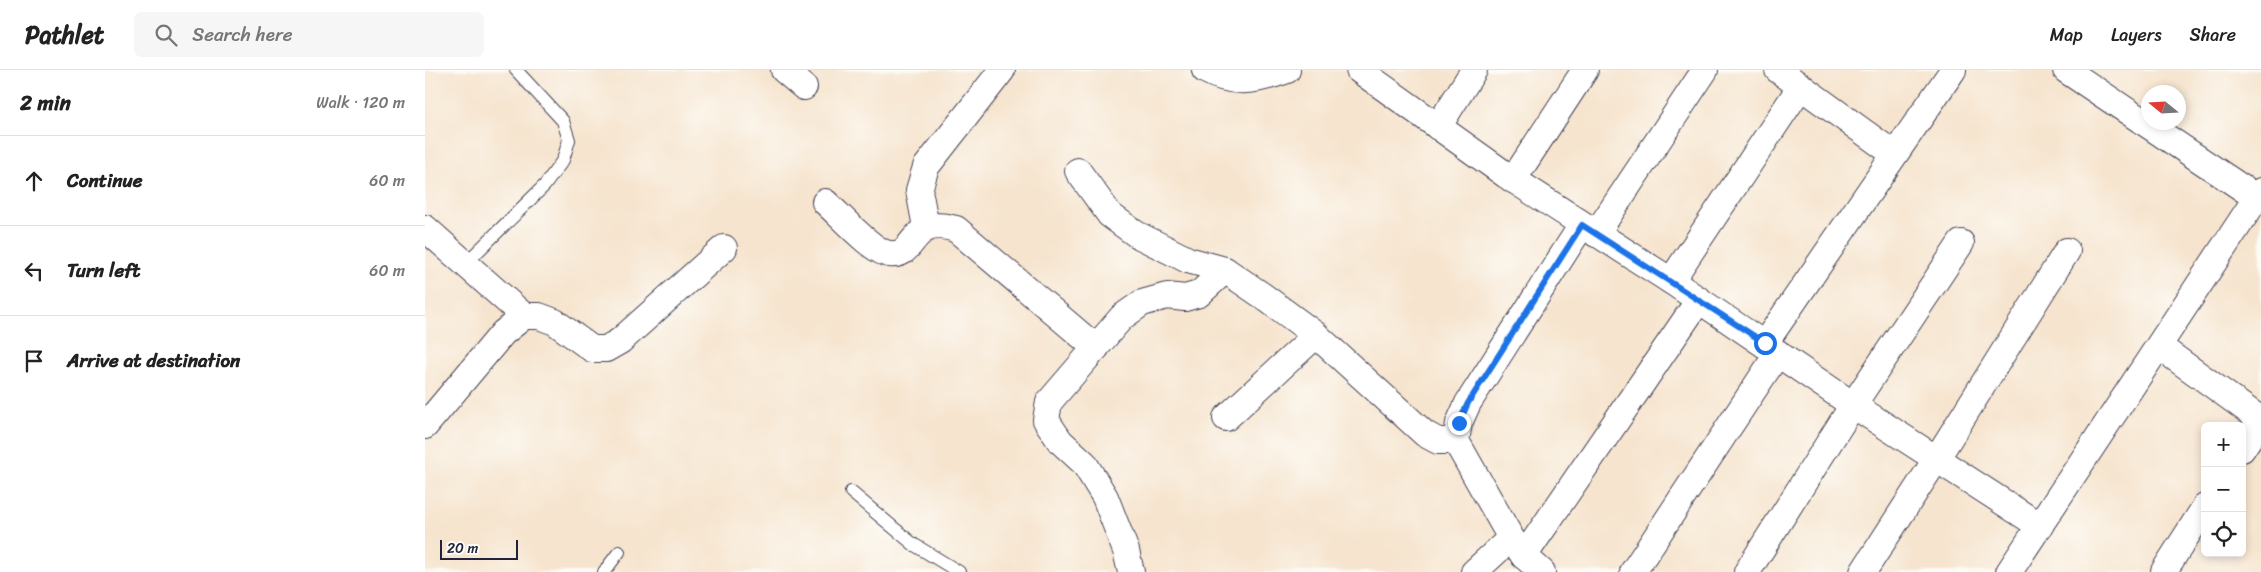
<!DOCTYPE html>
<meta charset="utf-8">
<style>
body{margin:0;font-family:Sriracha,sans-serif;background:#f6f6f6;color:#222}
.controls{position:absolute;right:15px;bottom:15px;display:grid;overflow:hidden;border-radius:8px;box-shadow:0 2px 8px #0003}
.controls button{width:45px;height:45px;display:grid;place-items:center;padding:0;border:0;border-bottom:1px solid #e0e0e0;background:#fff;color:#222;font:25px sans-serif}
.compass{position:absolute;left:1716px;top:15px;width:45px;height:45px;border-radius:50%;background:#fff;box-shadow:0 2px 8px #0003;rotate:288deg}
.scale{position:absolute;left:15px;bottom:12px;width:78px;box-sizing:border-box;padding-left:5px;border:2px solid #22223b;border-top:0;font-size:14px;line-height:18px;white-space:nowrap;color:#22223b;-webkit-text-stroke:4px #fdfcf7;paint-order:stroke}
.stop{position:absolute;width:15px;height:15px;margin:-11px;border:4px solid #1a73e8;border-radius:50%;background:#fff}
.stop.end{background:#1a73e8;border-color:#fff;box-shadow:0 1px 5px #0008}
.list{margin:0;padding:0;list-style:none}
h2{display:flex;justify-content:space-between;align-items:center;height:65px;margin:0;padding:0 20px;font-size:21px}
h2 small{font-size:16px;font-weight:400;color:#767676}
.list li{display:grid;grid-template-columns:32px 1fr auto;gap:15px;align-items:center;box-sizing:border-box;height:90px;padding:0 20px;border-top:1px solid #e0e0e0}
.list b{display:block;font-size:19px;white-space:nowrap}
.list em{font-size:16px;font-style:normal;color:#767676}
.icon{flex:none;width:28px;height:28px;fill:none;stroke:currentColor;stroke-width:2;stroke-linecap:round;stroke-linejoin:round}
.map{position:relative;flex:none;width:1836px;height:502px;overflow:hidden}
header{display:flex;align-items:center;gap:30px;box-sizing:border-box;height:70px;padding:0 25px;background:#fff;border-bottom:1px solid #e0e0e0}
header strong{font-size:24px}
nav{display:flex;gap:28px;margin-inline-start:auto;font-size:18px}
.search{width:350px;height:45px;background:#f6f6f6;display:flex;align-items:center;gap:12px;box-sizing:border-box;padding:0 18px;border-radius:8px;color:#767676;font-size:19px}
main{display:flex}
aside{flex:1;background:#fff}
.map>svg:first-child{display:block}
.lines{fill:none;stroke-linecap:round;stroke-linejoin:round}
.service-casing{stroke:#423f51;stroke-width:14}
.minor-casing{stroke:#423f51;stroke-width:28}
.service{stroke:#fff;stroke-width:12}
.minor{stroke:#fff;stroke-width:26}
.route{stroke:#1a73e8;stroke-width:6}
</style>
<header>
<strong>Pathlet</strong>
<div class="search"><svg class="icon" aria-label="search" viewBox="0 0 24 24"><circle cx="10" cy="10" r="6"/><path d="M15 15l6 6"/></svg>Search here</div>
<nav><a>Map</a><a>Layers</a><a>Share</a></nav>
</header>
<main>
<aside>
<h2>2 min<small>Walk · 120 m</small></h2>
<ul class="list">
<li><svg class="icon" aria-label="ahead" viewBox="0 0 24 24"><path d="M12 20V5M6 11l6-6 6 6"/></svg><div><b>Continue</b></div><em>60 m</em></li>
<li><svg class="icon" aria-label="left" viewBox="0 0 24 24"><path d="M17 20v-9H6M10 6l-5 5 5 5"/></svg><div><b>Turn left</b></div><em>60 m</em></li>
<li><svg class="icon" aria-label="arrive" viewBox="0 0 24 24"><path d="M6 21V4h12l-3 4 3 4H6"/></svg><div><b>Arrive at destination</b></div></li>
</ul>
</aside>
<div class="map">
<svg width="1836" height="502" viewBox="0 0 1836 502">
<rect width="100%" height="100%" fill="#fdfcf7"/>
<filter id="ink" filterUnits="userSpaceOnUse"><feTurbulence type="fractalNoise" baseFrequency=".02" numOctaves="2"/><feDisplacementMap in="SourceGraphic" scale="10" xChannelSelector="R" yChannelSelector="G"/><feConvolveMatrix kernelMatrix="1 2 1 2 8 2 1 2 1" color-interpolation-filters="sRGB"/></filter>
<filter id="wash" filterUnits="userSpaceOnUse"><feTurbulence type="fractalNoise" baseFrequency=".0096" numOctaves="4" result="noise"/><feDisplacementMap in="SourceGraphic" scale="20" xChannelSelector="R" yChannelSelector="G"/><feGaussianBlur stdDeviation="1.12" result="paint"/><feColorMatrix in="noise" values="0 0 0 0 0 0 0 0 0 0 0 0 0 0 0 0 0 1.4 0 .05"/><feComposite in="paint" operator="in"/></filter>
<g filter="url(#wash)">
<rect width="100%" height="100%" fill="#f6e4ce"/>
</g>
<g filter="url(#ink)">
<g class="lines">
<!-- service casing -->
<g class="service-casing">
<g id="service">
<polyline points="40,194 120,115 138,90 144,70 138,51 91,0"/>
<polyline points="426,422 488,474 534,502"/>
<polyline points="179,502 194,482"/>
</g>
</g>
<!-- minor casing -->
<g class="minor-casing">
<g id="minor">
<polyline points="359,0 379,17"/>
<path d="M780,0C809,16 832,11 862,0"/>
<polyline points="934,0 1081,105 1246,211 1428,335 1615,456"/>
<polyline points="1353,0 1469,84"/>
<polyline points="1641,0 1832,128"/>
<polyline points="1013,57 1049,0"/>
<polyline points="653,101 685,145 711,164 763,190 800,200 838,226 891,265 1000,364 1013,371 1031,371"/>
<polyline points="1088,110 1160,0"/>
<path d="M400,132C414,144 448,183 465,184C493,187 483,145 531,159L671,278"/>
<polyline points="501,157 494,120 501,97 577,0"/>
<polyline points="0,158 99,246"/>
<polyline points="1171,164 1280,0"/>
<polyline points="1246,211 1376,16"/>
<polyline points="1340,273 1528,0"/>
<polyline points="1735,277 1836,350 1817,379"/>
<polyline points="801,348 891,265"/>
<polyline points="0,356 78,263 99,246 114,246 130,252 167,279 181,279 195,271 299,178"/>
<polyline points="1099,486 1274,230"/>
<polyline points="1739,501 1780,437"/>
<polyline points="706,502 701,481 680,427 659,393 635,371 621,350 624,332 697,247 717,233 742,226 760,228 774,224 800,200"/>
<polyline points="1049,502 1086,468"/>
<polyline points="1117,502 1099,486 1086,468 1031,371 1034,353 1043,333 1157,155"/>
<polyline points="1208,502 1353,283"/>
<polyline points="1322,502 1428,335 1536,173"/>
<polyline points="1438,502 1512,388 1642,181"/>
<polyline points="1584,502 1836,121"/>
</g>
</g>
<!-- service -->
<use href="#service" class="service"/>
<!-- minor -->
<use href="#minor" class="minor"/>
</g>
</g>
<g class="lines" filter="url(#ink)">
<!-- route -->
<polyline class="route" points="1034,353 1043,333 1157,155 1340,273"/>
</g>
</svg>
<div class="controls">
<button>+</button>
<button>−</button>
<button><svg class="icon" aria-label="locate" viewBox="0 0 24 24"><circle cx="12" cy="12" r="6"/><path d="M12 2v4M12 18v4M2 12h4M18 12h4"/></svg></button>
</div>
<svg class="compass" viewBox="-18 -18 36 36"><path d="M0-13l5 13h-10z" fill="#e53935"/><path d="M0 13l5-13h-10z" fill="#767676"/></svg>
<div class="scale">20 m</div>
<div class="stop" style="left:1340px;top:273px"></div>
<div class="stop end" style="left:1034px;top:353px"></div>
</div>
</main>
